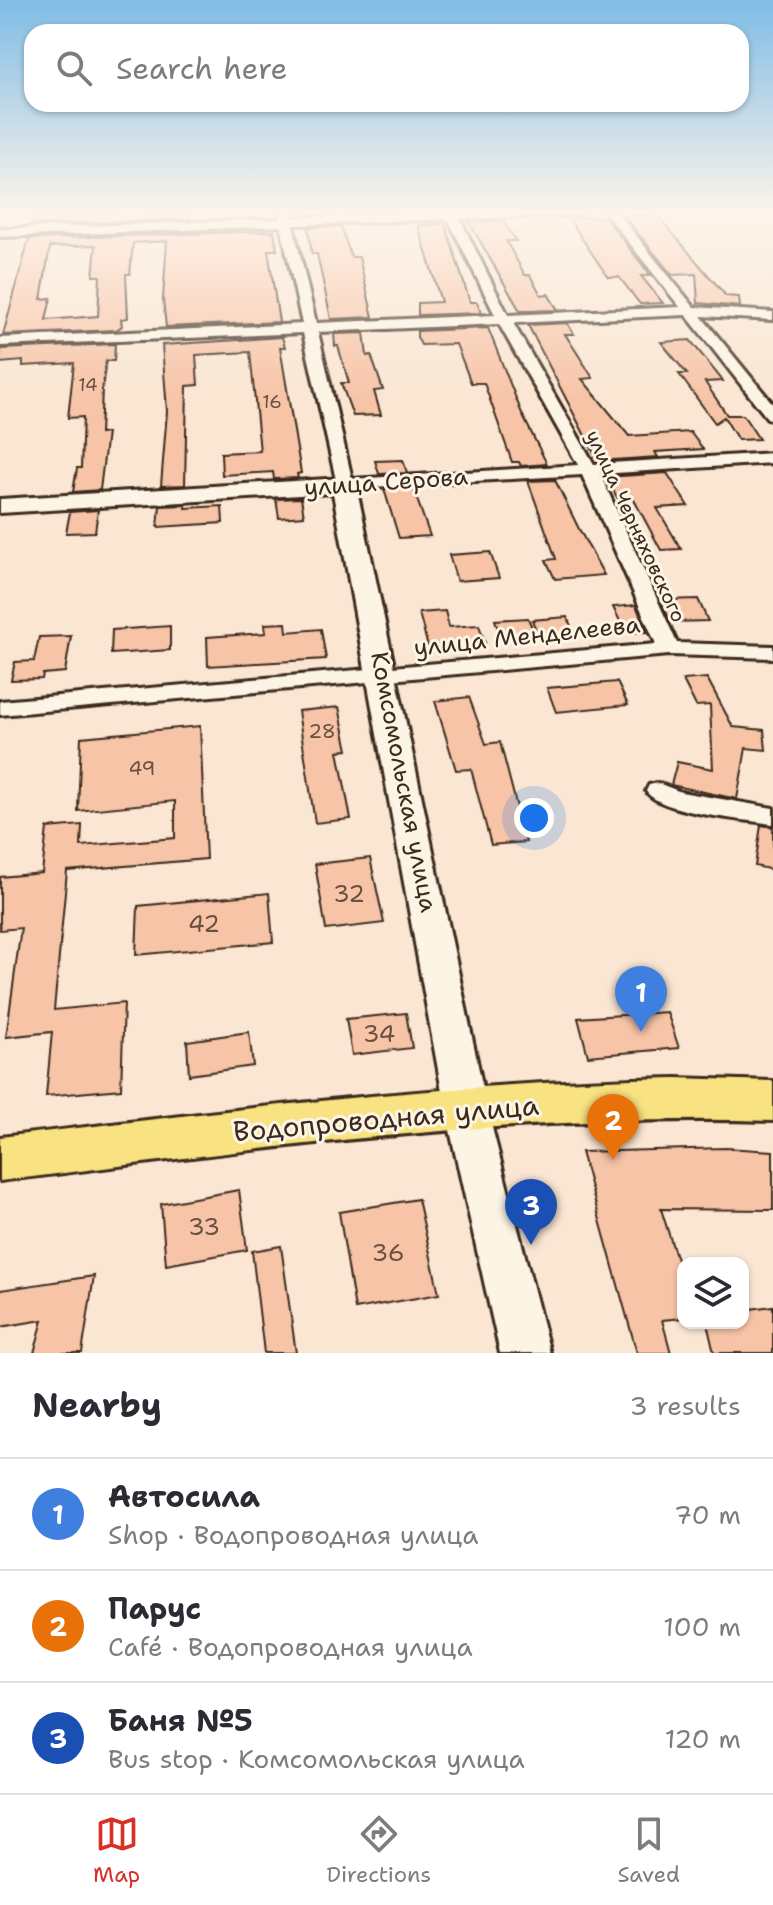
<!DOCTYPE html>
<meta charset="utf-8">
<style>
body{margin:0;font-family:"Shantell Sans",sans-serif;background:#f7f7f7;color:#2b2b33}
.controls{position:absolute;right:24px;bottom:24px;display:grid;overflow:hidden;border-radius:16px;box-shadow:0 2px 6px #0004}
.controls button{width:72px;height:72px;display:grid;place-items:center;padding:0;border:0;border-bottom:2px solid #e1e1e2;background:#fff;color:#2b2b33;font:40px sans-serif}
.you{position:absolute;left:534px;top:818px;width:28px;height:28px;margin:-20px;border:6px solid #fff;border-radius:50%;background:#1a73e8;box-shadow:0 0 0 12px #1a73e833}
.badge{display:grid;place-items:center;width:52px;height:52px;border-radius:50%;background:#d93025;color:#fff;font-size:26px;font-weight:700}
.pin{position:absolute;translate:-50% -66px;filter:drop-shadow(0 2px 4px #0008)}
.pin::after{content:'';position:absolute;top:42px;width:28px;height:24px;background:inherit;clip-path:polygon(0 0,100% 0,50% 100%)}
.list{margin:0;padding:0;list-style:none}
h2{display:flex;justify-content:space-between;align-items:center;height:104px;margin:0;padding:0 32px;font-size:34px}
h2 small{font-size:26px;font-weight:400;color:#7c7c81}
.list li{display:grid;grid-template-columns:52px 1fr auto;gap:24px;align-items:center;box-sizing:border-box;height:112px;padding:0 32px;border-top:2px solid #e1e1e2}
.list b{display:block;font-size:30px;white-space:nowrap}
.list p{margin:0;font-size:26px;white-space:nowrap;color:#7c7c81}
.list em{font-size:26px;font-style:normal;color:#7c7c81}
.icon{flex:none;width:44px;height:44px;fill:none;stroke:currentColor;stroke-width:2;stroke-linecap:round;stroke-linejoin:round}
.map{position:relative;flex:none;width:773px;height:1353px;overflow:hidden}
.search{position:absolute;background:#fff;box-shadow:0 2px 6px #0004;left:24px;right:24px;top:24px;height:88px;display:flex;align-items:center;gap:20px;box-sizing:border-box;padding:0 28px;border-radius:24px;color:#7c7c81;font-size:30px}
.sheet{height:440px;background:#fff}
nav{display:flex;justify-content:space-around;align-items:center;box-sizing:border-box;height:112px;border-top:2px solid #e1e1e2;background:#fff;font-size:22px;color:#7c7c81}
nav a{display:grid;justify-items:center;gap:4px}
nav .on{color:#d93025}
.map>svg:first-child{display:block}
.building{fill:#f7c4a7;stroke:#3b2a1e;stroke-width:2;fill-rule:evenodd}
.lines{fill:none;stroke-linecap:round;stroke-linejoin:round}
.minor-casing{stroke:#3b2a1e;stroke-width:6}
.secondary-casing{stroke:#3b2a1e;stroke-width:6}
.primary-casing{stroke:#3b2a1e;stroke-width:6}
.minor{fill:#fcf5e5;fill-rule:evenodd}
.secondary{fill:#fcf5e5;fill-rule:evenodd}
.primary{fill:#f8e281;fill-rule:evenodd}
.labels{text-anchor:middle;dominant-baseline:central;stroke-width:6;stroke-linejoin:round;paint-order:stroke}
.far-number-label{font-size:18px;fill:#6a5040}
.far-street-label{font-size:20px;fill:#3b2a1e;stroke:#fcf5e5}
.number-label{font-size:20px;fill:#6a5040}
.street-label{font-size:24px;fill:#3b2a1e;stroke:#fcf5e5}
.near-number-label{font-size:24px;fill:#6a5040}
.near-street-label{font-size:28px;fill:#3b2a1e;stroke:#fcf5e5}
</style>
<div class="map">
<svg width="773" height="1353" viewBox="0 0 773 1353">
<rect width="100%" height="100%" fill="#fae6d2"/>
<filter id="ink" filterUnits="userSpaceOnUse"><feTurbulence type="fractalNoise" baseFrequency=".0125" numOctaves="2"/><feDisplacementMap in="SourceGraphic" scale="16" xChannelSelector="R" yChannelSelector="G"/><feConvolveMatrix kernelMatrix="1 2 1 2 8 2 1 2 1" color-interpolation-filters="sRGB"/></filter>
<g filter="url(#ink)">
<!-- building -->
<g class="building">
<polygon points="119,211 145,211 145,215 189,213 190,219 32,225 34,218 39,217"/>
<polygon points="657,215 726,296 739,297 740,307 698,303 696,274 672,275 624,216"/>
<polygon points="605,217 651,276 641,276 663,303 640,304 619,277 608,277 568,218"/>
<polygon points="503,221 516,241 506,241 525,275 530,275 541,295 548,294 558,310 520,311 469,222"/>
<polygon points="445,224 470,302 477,302 481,313 418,315 418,303 441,302 418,225"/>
<polygon points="341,226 351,257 359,257 373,317 331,319 317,254 312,254 308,227"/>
<path d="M274,231L277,250H268L279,322L166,327L163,299L167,241L133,243L130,274H126L128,318L121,319L122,326L116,330L3,335L29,239ZM96,245L93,276H100L98,316L46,320L51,298L41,299L50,247Z"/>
<polygon points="567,323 574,334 565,334 593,378 582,379 629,436 690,432 703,449 655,452 658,457 598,461 528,325"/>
<polygon points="488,328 523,416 547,464 521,466 519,462 512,462 484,383 471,383 456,344 421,345 417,337 417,331"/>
<polygon points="364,333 367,356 371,355 383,390 374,391 381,415 353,416 341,383 349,383 338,346 335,346 334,334"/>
<polygon points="282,337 285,347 280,347 301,473 297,474 298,478 274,479 273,472 222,475 221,453 260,451 250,352 196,355 198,385 187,386 185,485 161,486 167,411 162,345"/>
<polygon points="690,340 723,381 705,382 727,415 743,415 759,439 738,440 724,417 715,423 679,374 687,374 661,342"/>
<polygon points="115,344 114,361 106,361 102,389 100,434 107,433 100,490 73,492 77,468 81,468 83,417 68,418 74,363 23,366 23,361 0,363 1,349"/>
<polygon points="403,460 407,473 379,474 375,461"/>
<polygon points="667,473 688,506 657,508 681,549 661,550 633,498 618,499 606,477"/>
<polygon points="555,480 579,529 604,575 555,579 546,560 556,559 528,481"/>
<polygon points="413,488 430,536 399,538 384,489"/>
<polygon points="301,498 304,516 279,518 276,499"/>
<polygon points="186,505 186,508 222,506 223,523 158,527 160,506"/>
<polygon points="98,510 95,532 66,533 70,512"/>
<polygon points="490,552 499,578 457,581 449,555"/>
<polygon points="698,599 708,621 671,622 662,604 663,600"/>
<polygon points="636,605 647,632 626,633 613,607"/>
<polygon points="445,611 449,627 479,625 485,643 428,647 419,613"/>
<polygon points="567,617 576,637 540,640 532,620"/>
<polygon points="528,618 535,635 501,638 495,620"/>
<polygon points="286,623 287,632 321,629 326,659 208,666 207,637 266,633 265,624"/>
<polygon points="170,626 170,650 111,654 112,630"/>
<polygon points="71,636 65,672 43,674 42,679 11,680 15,662 34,661 39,637"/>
<polygon points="707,678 733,727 764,730 766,750 746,748 737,799 671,785 677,762 713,769 710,705 696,706 683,680"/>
<polygon points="617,682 628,705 556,712 547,688"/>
<polygon points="469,697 486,744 500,742 526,842 491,845 471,769 456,770 435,701"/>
<polygon points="339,707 348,750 338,751 351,819 315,823 298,711"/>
<polygon points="200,726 206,859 67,871 54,1010 124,1003 121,1089 46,1096 52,1032 6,1037 21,928 0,930 0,877 42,873 47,828 82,825 81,846 175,838 175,801 78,811 81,737"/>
<polygon points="761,825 773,827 773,870 755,866"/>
<polygon points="370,858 384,923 326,930 315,864"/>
<polygon points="269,893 273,942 136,955 138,906"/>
<polygon points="667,1012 679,1048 588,1056 578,1018"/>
<polygon points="406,1013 412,1048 352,1055 346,1019"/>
<polygon points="249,1032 253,1066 189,1075 187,1041"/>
<polygon points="726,1148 773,1151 773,1210 661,1209 683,1279 683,1318 662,1320 671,1353 637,1353 581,1152"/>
<polygon points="239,1190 247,1250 166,1265 161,1204"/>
<polygon points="418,1199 439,1294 355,1309 339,1212"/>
<polygon points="281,1246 296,1353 264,1353 252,1251"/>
<polygon points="94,1276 82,1353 34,1353 43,1320 0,1327 0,1290"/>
<polygon points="773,1306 773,1353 714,1353 707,1323 743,1323 743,1310"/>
</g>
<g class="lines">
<!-- minor casing -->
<g class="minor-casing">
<g id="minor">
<path d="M278,211H290L292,218L444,211H584L578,215L460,219L508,315L680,307L604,211H616L694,307L773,312V320L701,316L773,404V420L767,418L686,315L513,323L594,464L773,453V463L600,474L677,643L773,646V658L669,655L0,715V701L656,644L582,475L338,489L303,333L0,346V338L302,324L281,226L0,237V229L280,219ZM448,219L495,315L316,323L293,225ZM499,324L578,465L352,479L318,332Z"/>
<path d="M658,783L681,792L773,808V824C746,820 659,813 646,791L649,785Z"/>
</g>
</g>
<!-- secondary casing -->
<g class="secondary-casing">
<polygon id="secondary" points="344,478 356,485 487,1108 550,1353 500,1353 445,1108 333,493 0,513 0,499"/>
</g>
<!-- primary casing -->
<g class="primary-casing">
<path id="primary" d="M676,1078L773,1081V1121C513,1113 258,1149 0,1181V1137C225,1111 449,1082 676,1078Z"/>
</g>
<!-- minor -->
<use href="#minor" class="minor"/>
<!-- secondary -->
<use href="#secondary" class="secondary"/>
<!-- primary -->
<use href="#primary" class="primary"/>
</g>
</g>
<!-- sky -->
<linearGradient id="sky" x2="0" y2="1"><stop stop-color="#7fbce6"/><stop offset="0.53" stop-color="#fdf4eb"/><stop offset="1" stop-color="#fdf4eb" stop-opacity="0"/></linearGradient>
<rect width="773" height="400" fill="url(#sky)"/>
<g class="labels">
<!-- far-number labels -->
<g class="far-number-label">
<text x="88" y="385">14</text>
<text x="272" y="402">16</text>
</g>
<!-- far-street labels -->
<g class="far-street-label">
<text transform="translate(636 526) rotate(65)">улица Черняховского</text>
</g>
<!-- number labels -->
<g class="number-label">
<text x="322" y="731">28</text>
<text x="142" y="768">49</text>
</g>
<!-- street labels -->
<g class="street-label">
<text transform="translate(386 482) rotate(-4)">улица Серова</text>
<text transform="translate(527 636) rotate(-6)">улица Менделеева</text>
<text transform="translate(404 782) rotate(79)">Комсомольская улица</text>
</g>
<!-- near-number labels -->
<g class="near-number-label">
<text x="349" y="894">32</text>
<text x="204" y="924">42</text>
<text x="379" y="1034">34</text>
<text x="204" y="1227">33</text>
<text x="388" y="1253">36</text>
</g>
<!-- near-street labels -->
<g class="near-street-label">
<text transform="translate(386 1118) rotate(-5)">Водопроводная улица</text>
</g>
</g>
</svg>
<div class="controls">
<button><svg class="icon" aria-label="layers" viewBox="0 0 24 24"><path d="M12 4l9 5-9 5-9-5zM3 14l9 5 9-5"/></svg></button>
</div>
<div class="you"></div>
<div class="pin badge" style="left:641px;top:1032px;background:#3f7fe0">1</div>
<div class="pin badge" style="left:613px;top:1160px;background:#e8710a">2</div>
<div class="pin badge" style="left:531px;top:1245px;background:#1a4fb4">3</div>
<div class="search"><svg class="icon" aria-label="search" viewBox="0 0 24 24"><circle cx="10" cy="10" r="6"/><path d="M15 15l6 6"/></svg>Search here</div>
</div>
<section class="sheet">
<h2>Nearby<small>3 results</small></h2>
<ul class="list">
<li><span class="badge" style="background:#3f7fe0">1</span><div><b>Автосила</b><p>Shop · Водопроводная улица</p></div><em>70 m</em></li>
<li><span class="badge" style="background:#e8710a">2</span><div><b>Парус</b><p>Café · Водопроводная улица</p></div><em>100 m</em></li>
<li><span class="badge" style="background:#1a4fb4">3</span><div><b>Баня №5</b><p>Bus stop · Комсомольская улица</p></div><em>120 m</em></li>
</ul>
</section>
<nav>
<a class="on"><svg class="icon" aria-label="map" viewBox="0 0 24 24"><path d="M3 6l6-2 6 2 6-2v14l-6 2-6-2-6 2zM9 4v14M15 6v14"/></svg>Map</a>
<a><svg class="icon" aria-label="directions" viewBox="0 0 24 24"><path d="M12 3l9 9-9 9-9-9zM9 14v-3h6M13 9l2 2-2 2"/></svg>Directions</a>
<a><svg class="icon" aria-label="saved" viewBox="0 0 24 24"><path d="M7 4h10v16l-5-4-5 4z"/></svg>Saved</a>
</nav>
